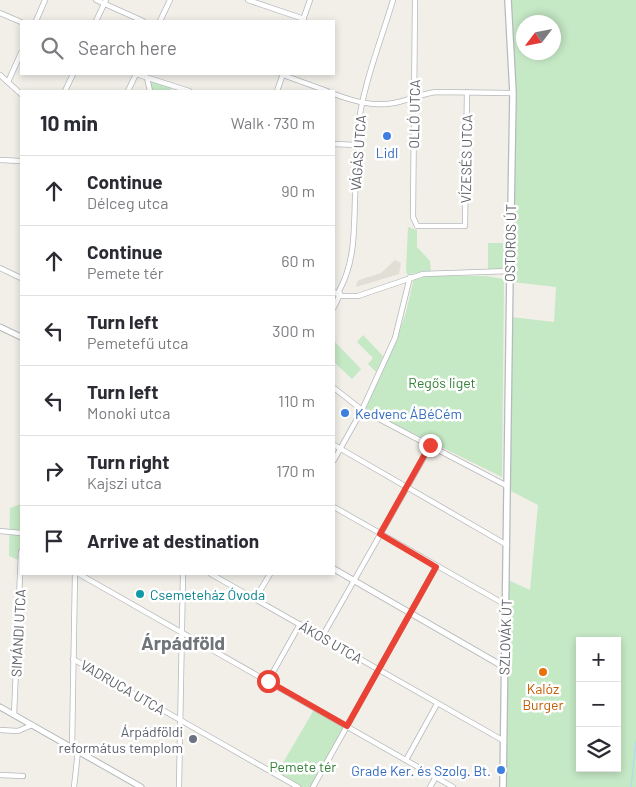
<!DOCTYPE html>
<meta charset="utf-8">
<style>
body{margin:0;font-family:Barlow,sans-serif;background:#f7f7f7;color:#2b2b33}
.controls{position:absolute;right:15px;bottom:15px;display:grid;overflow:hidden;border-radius:0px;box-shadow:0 2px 8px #0003}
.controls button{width:45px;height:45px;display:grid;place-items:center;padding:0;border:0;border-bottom:1px solid #e1e1e2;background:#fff;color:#2b2b33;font:25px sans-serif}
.compass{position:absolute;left:516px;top:15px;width:45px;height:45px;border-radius:50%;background:#fff;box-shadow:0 2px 8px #0003;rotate:238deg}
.stop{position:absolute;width:15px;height:15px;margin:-11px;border:4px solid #ea4335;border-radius:50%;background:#fff}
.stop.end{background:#ea4335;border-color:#fff;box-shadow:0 1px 5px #0008}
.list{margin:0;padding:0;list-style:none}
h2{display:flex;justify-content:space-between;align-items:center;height:65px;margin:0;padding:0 20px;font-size:21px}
h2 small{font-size:16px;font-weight:400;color:#7c7c81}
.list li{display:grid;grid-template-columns:32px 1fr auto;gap:15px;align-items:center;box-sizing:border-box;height:70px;padding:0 20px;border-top:1px solid #e1e1e2}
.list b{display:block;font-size:19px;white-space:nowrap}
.list p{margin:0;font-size:16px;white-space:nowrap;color:#7c7c81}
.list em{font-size:16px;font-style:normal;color:#7c7c81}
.icon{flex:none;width:28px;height:28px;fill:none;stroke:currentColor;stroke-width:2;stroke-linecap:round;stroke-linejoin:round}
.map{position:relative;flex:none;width:636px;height:787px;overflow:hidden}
.search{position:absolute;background:#fff;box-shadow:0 2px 8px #0003;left:20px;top:20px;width:315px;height:55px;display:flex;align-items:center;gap:12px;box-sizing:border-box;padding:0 18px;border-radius:0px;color:#7c7c81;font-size:19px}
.panel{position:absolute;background:#fff;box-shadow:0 2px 8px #0003;left:20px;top:90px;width:315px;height:485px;border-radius:0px}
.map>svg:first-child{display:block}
.education{fill:#e1ded6}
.green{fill:#c5e8c5;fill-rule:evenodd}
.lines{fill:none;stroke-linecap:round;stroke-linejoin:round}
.stream{stroke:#aadaff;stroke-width:1}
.minor-casing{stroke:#b5b8bc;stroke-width:6}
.tertiary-casing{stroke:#b5b8bc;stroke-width:7}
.secondary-casing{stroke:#b6babf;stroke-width:8}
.minor{stroke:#fff;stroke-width:4.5}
.tertiary{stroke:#fff;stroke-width:5}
.secondary{stroke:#fff;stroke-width:5.5}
.route{stroke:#ea4335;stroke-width:6}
.shop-dot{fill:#3f7fe0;stroke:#fff;stroke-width:2}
.culture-dot{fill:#0f9aa8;stroke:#fff;stroke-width:2}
.food-dot{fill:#e8710a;stroke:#fff;stroke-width:2}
.worship-dot{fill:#6b7280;stroke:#fff;stroke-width:2}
.labels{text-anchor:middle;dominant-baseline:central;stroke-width:5;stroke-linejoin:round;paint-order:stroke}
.street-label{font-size:14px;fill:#5f6368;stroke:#fff}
.shop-label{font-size:14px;fill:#366cbe;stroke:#fff}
.park-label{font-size:14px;fill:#348238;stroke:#fff}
.culture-label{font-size:14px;fill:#0d838f;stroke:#fff;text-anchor:start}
.food-label{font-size:14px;fill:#c56008;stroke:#fff}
.worship-label{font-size:14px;fill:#5b616d;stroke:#fff;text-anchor:end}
.district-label{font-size:19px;font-weight:bold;fill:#70757a;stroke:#fff}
</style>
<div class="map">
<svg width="636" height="787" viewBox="0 0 636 787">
<rect width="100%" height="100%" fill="#f1efe8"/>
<!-- education -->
<polygon class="education" points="395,260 401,263 399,274 356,287 357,282 359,280 381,273"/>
<!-- green -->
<g class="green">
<path d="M509,0H636V787H505L508,580L530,590L538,505L509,490L511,317L554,322L556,287L512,282L515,93ZM524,22H554V52H524ZM580,641H617V768H580Z"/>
<polygon points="153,81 171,88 170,91 152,91 150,84"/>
<polygon points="408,227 417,230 417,247 430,261 431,272 407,274 406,271"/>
<rect x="488" y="243" width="17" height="27"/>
<polygon points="432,276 485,276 504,279 502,477 364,409 397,339 406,312 414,278"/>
<polygon points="363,335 383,356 376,372 368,364 373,358 357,342"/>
<polygon points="335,342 361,369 352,379 334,362"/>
<polygon points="21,504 21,561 9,556 10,508"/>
<polygon points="315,708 347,726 313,787 298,787 276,775"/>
</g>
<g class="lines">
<!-- stream -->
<polyline class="stream" points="631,787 636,741"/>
<!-- minor casing -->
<g class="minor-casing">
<g id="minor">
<polyline points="96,0 143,21"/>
<polyline points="248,0 304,19"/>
<polyline points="415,0 413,217 417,226 465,226 467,92"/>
<polyline points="0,13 21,22"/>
<polyline points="303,20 310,0"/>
<polyline points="36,21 45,0"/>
<polyline points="96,21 106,0"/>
<polyline points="160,21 170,0"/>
<polyline points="136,74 189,91"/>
<polyline points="0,75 21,94"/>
<polyline points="283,75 327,91"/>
<polyline points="147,78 150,91"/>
<polyline points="8,82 21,53"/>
<polyline points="65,91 73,74"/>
<polyline points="128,91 136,74"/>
<polyline points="277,91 283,74"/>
<path d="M334,94C353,101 373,107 394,103C409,100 421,94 436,92L513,93"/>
<polyline points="334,144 357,145"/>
<polyline points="0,160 21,161"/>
<polyline points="0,268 21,278"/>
<polyline points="334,292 341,296 358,296 423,274 510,271"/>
<path d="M334,307L340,294L339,291C355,262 354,231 355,198C356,175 356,152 358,129C362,87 381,41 393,0"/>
<polyline points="334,388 362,410 507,486"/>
<polyline points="334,445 507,545"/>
<polyline points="334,460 362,410 395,338 410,277"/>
<polyline points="334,507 506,605"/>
<polyline points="0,531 21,533"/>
<polyline points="79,574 453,787"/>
<polyline points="211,574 504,741"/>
<polyline points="255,599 270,574"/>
<polyline points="322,637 431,445"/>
<polyline points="73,659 298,787"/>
<polyline points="268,681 300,624"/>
<polyline points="14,715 21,552"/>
<polyline points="0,730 18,731 32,725"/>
<polyline points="72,748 75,574"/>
<polyline points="406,760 437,704"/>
<polyline points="0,775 23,776"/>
<polyline points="74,787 78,751"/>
<polyline points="179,787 183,574"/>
<polyline points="313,787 436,567"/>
<polyline points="430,787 436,777"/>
</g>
</g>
<!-- tertiary casing -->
<g class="tertiary-casing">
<g id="tertiary">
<polyline points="0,327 21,337"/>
<polyline points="334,569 504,667"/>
<polyline points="0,707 141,787"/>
</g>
</g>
<!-- secondary casing -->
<g class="secondary-casing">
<polyline id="secondary" points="503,787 510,271 513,93 508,0"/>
</g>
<!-- minor -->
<use href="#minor" class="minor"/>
<!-- tertiary -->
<use href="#tertiary" class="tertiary"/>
<!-- secondary -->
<use href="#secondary" class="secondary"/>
</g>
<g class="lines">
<!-- route -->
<polyline class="route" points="268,681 347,726 436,567 380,534 430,445"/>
</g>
<!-- markers -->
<g class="shop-dot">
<circle cx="387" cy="136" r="5"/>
<circle cx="345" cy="413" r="5"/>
<circle cx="501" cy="770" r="5"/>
</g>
<circle class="culture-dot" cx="140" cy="594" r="5"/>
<circle class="food-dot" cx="543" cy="672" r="5"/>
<circle class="worship-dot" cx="193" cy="739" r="5"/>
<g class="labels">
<!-- street labels -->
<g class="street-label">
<text transform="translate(414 114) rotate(-89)">OLLÓ UTCA</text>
<text transform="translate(358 153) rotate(-86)">VÁGÁS UTCA</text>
<text transform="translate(466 159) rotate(-89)">VÍZESÉS UTCA</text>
<text transform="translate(510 243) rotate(-89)">OSTOROS ÚT</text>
<text transform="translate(18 633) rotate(-87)">SIMÁNDI UTCA</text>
<text transform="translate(505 637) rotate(-88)">SZLOVÁK ÚT</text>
<text transform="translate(331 642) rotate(30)">ÁKOS UTCA</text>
<text transform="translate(123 687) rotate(30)">VADRUCA UTCA</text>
</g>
<!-- shop labels -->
<g class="shop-label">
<text x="387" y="152">Lidl</text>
<text x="355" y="413" text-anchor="start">Kedvenc ÁBéCém</text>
<text x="491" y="770" text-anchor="end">Grade Ker. és Szolg. Bt.</text>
</g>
<!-- park labels -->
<g class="park-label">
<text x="442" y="382">Regős liget</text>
<text x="303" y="766">Pemete tér</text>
</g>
<!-- culture labels -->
<g class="culture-label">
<text x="150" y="594">Csemeteház Óvoda</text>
</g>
<!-- food labels -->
<g class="food-label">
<text x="543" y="688">Kalóz<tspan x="543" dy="16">Burger</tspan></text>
</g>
<!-- worship labels -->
<g class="worship-label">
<text x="183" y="731">Árpádföldi<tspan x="183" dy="16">református templom</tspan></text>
</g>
<!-- district labels -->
<g class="district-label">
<text x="183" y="642">Árpádföld</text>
</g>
</g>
</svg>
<div class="controls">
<button>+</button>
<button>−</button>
<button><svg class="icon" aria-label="layers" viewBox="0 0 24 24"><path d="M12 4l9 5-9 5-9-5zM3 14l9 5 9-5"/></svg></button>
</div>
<svg class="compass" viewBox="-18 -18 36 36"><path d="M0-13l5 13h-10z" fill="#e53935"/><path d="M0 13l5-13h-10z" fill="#7c7c81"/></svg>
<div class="stop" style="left:268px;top:681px"></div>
<div class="stop end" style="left:430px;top:445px"></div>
<div class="search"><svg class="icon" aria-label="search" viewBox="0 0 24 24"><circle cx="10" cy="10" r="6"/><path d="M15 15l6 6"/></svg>Search here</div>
<section class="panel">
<h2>10 min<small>Walk · 730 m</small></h2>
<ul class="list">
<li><svg class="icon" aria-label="ahead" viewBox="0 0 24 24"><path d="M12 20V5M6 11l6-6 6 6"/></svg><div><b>Continue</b><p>Délceg utca</p></div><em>90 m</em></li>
<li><svg class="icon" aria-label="ahead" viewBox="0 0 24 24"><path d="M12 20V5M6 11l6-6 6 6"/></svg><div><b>Continue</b><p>Pemete tér</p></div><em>60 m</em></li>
<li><svg class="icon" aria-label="left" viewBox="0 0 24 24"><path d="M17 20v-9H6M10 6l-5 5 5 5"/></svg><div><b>Turn left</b><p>Pemetefű utca</p></div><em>300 m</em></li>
<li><svg class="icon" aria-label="left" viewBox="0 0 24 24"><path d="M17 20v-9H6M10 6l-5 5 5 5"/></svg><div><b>Turn left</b><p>Monoki utca</p></div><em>110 m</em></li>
<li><svg class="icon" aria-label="right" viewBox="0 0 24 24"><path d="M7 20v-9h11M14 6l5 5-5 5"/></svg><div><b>Turn right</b><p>Kajszi utca</p></div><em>170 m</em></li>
<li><svg class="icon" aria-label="arrive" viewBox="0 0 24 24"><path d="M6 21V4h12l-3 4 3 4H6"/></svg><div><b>Arrive at destination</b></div></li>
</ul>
</section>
</div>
